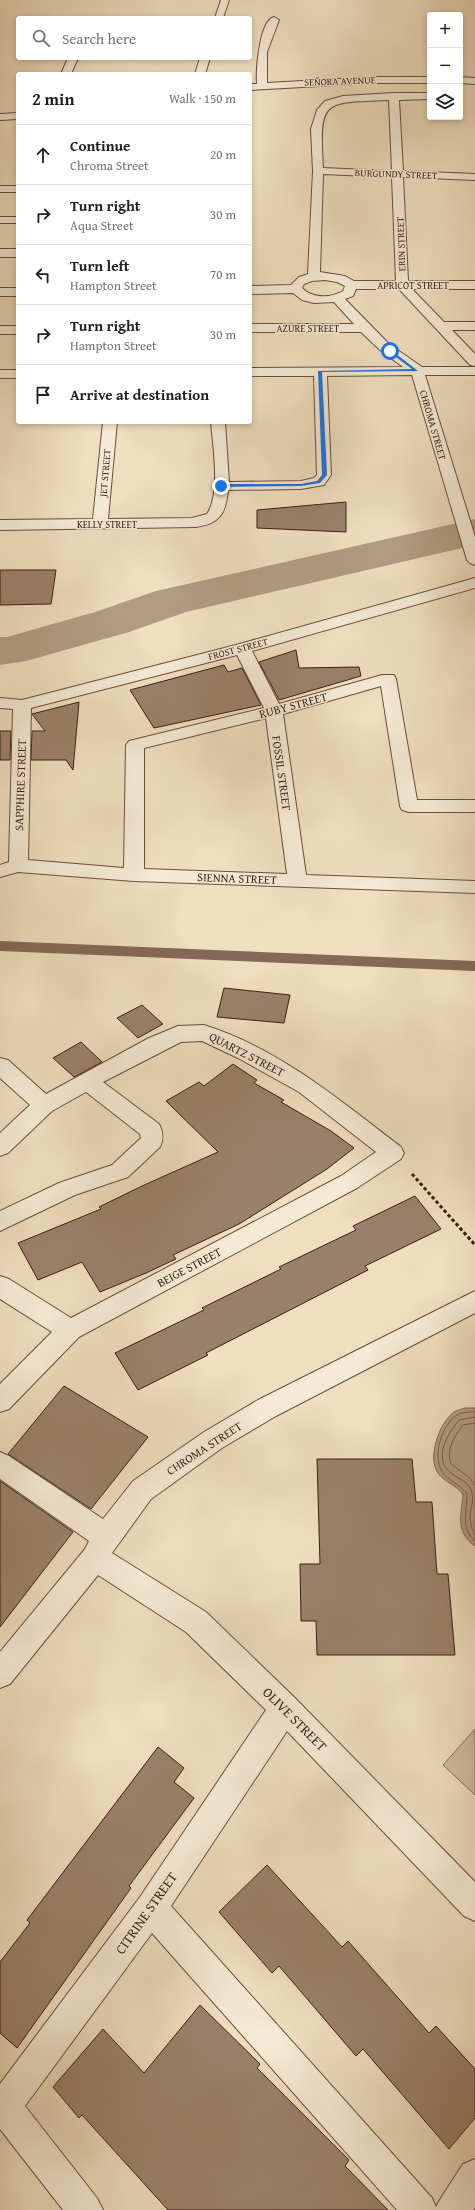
<!DOCTYPE html>
<meta charset="utf-8">
<style>
body{margin:0;font-family:"Gentium Book Plus",serif;background:#f6f6f6;color:#202124}
.controls{position:absolute;right:12px;top:12px;display:grid;overflow:hidden;border-radius:4px;box-shadow:0 2px 6px #0003}
.controls button{width:36px;height:36px;display:grid;place-items:center;padding:0;border:0;border-bottom:1px solid #e0e0e0;background:#fff;color:#202124;font:20px sans-serif}
.stop{position:absolute;width:12px;height:12px;margin:-9px;border:3px solid #1a73e8;border-radius:50%;background:#fff}
.stop.end{background:#1a73e8;border-color:#fff;box-shadow:0 1px 4px #0008}
.list{margin:0;padding:0;list-style:none}
h2{display:flex;justify-content:space-between;align-items:center;height:52px;margin:0;padding:0 16px;font-size:17px}
h2 small{font-size:13px;font-weight:400;color:#757577}
.list li{display:grid;grid-template-columns:26px 1fr auto;gap:12px;align-items:center;box-sizing:border-box;height:60px;padding:0 16px;border-top:1px solid #e0e0e0}
.list b{display:block;font-size:15px;white-space:nowrap}
.list p{margin:0;font-size:13px;white-space:nowrap;color:#757577}
.list em{font-size:13px;font-style:normal;color:#757577}
.icon{flex:none;width:22px;height:22px;fill:none;stroke:currentColor;stroke-width:2;stroke-linecap:round;stroke-linejoin:round}
.map{position:relative;flex:none;width:475px;height:2210px;overflow:hidden}
.search{position:absolute;background:#fff;box-shadow:0 2px 6px #0003;left:16px;top:16px;width:236px;height:44px;display:flex;align-items:center;gap:10px;box-sizing:border-box;padding:0 14px;border-radius:4px;color:#757577;font-size:15px}
.panel{position:absolute;background:#fff;box-shadow:0 2px 6px #0003;left:16px;top:72px;width:236px;height:352px;border-radius:4px}
.map>svg:first-child{display:block}
.green{fill:#d1bda1;stroke:#876d59}
.water{fill:#b29c84;stroke:#836956}
.lines{fill:none;stroke-linecap:round;stroke-linejoin:round}
.shore{stroke:#785c4a;stroke-width:1}
.stream{stroke:#836956;stroke-width:10}
.river{fill:#b29c84;fill-rule:evenodd}
.building{fill:#9a816b;stroke:#3d1d11}
.minor-casing{stroke:#6a4d3c;stroke-width:2}
.path{stroke:#3d1d11;stroke-width:3;stroke-dasharray:3.5 2.5;stroke-linecap:butt}
.minor{fill:#f5ead5;fill-rule:evenodd}
.route{fill:#1a73e8}
.labels{text-anchor:middle;dominant-baseline:central;stroke-width:3;stroke-linejoin:round;paint-order:stroke}
.far-street-label{font-size:10px;fill:#3d1d11;stroke:#f5ead5}
.street-label{font-size:12px;fill:#3d1d11;stroke:#f5ead5}
.near-street-label{font-size:14px;fill:#3d1d11;stroke:#f5ead5}
</style>
<div class="map">
<svg width="475" height="2210" viewBox="0 0 475 2210">
<rect width="100%" height="100%" fill="#efdebf"/>
<filter id="stains"><feTurbulence type="fractalNoise" baseFrequency=".005" numOctaves="4"/><feColorMatrix values="0 0 0 0 .2 0 0 0 0 .09 0 0 0 0 .02 0 0 0 .5 -.17"/></filter>
<radialGradient id="worn" r=".72"><stop offset=".6" stop-color="#630" stop-opacity="0"/><stop offset="1" stop-color="#630" stop-opacity=".3"/></radialGradient>
<!-- green -->
<polygon class="green" points="475,1729 475,1795 443,1765"/>
<!-- water -->
<path class="water" d="M465,1408H475V1546C455,1532 461,1516 463,1495C457,1485 445,1483 438,1473C427,1458 439,1423 454,1412C457,1410 462,1409 465,1408Z"/>
<g class="lines">
<!-- shore -->
<g class="shore">
<path d="M475,1412C469,1412 462,1412 457,1415C442,1425 432,1455 442,1471C448,1481 460,1484 467,1494C467,1513 460,1527 475,1541"/>
<path d="M475,1417L459,1420C447,1435 432,1459 452,1474C460,1479 470,1483 472,1493C475,1509 464,1513 475,1535"/>
<path d="M475,1423L463,1425C454,1437 446,1449 451,1464L470,1478L475,1486"/>
</g>
<!-- stream -->
<polyline class="stream" points="0,946 475,966"/>
<!-- river -->
<polygon class="river" points="475,519 475,545 186,612 129,632 26,661 0,665 0,637 7,637 95,612 156,591"/>
</g>
<!-- building -->
<g class="building">
<polygon points="346,502 346,532 257,528 257,510"/>
<polygon points="0,570 56,570 51,604 0,605"/>
<polygon points="296,650 299,668 359,667 361,676 279,700 259,662"/>
<polygon points="224,665 228,672 242,668 261,705 154,728 130,690"/>
<polygon points="79,702 73,770 66,760 31,760 32,731 45,731 32,714"/>
<polygon points="0,731 11,731 10,760 0,760"/>
<polygon points="224,988 290,995 284,1023 217,1017"/>
<polygon points="142,1005 163,1024 138,1038 117,1018"/>
<polygon points="81,1042 102,1062 74,1077 53,1058"/>
<polygon points="233,1064 257,1080 254,1083 284,1100 281,1102 331,1131 354,1148 327,1169 239,1224 173,1255 176,1259 146,1273 100,1292 82,1262 38,1280 18,1243 101,1209 99,1207 142,1186 218,1152 166,1101 199,1082 204,1086"/>
<polygon points="415,1196 441,1229 365,1266 368,1270 206,1353 208,1355 138,1390 115,1353 204,1310 202,1308 281,1269 279,1267 356,1230 353,1226"/>
<polygon points="64,1386 148,1437 91,1509 8,1454"/>
<polygon points="317,1459 412,1459 416,1502 432,1502 437,1574 448,1574 455,1655 317,1655 316,1621 301,1621 300,1564 320,1564"/>
<polygon points="0,1481 73,1532 0,1627"/>
<polygon points="158,1747 184,1768 174,1782 194,1798 129,1886 131,1888 17,2048 0,2033 0,1962 30,1923 27,1920"/>
<polygon points="267,1865 342,1947 348,1941 429,2033 436,2026 475,2069 475,2118 449,2149 363,2049 356,2056 279,1966 272,1973 219,1912"/>
<polygon points="200,2005 260,2064 257,2068 349,2160 345,2166 388,2210 168,2210 82,2115 79,2118 53,2087 103,2029 144,2073"/>
</g>
<g class="lines">
<!-- minor casing -->
<g class="minor-casing">
<g id="minor">
<polygon points="221,0 229,0 223,18 215,18"/>
<path d="M274,17L279,20L267,52V83L373,77H430V83H373L250,90V84H257C256,71 259,21 274,17Z"/>
<polygon points="68,58 78,58 71,74 61,74"/>
<polygon points="200,58 210,58 205,74 195,74"/>
<polygon points="460,77 475,78 475,84 460,83"/>
<path d="M394,93H430V99L399,100L403,171L475,174V180L403,177L408,281H475V289H412L444,322H475V330H452L475,354V366L470,365L399,289H356L353,296L345,299L389,344L422,367H475V375H425L475,537V565L470,563L467,560L412,375L327,376L331,475L324,485L301,489L228,490C226,513 220,524 196,527L0,530V520L93,519L103,422H117L108,519L192,518L207,514C221,493 213,447 211,422H225L229,482L301,481L314,478L317,475L314,376H250V368L403,367L380,350L361,332H250V324H354L334,302L314,303L302,300L293,293L250,294V286L291,285L299,277L308,274L313,171L311,129L317,110L325,101L343,96ZM389,100L392,171L323,168C319,98 323,103 389,100ZM323,174L392,177L396,281H354L345,276L320,272ZM325,280L337,282L345,286L343,291C331,298 313,299 302,288L304,284L312,281Z"/>
<polygon points="18,113 18,119 0,120 0,114"/>
<rect x="0" y="186" width="18" height="6"/>
<rect x="0" y="217" width="18" height="6"/>
<rect x="0" y="249" width="18" height="8"/>
<rect x="0" y="288" width="18" height="8"/>
<rect x="0" y="326" width="18" height="8"/>
<rect x="0" y="370" width="18" height="8"/>
<path d="M475,578V588L252,651L279,704L382,675H394L396,679L417,800H475V812H409L402,810L400,806L381,686L283,714L306,875L475,881V893L134,881L18,872L0,877V865L9,862L13,709L0,708V698L22,700L236,645ZM237,655L264,708L129,741L126,745L124,868L28,860L31,708ZM266,718L287,874L144,869V748Z"/>
<path d="M204,1025C278,1048 341,1101 401,1147L404,1153L401,1159L357,1188L79,1337L9,1409L0,1412V1384L52,1332L0,1299V1276L9,1279L71,1318L341,1176L376,1152L299,1092L238,1058L202,1041L181,1042L103,1082L159,1124C163,1132 164,1139 160,1147L128,1177L75,1195L0,1231V1211L59,1183L112,1165L141,1138L140,1134L86,1092L52,1111L8,1153L0,1156V1133L30,1105L0,1078V1058L8,1060L46,1094L149,1038L178,1026Z"/>
<polygon points="475,1291 475,1313 276,1416 222,1448 151,1499 112,1553 206,1612 295,1698 475,1882 475,1921 464,1916 287,1731 171,1906 432,2198 436,2207 441,2198 463,2164 475,2159 475,2208 473,2210 397,2210 152,1933 25,2106 97,2198 103,2210 63,2210 0,2129 0,2084 140,1897 266,1710 186,1632 98,1575 10,1684 0,1688 0,1652 85,1549 89,1541 0,1479 0,1452 9,1456 103,1519 133,1481 204,1432 258,1400"/>
</g>
</g>
<!-- path -->
<polyline class="path" points="412,1174 475,1245"/>
<!-- minor -->
<use href="#minor" class="minor"/>
</g>
<!-- route -->
<polygon class="route" points="391,350 418,371 322,372 327,475 320,483 301,486 219,487 221,484 301,484 317,481 322,475 318,371 412,369 388,351"/>
<g class="labels">
<!-- far-street labels -->
<g class="far-street-label">
<text transform="translate(340 81) rotate(-2)">SEÑORA AVENUE</text>
<text transform="translate(396 174) rotate(2)">BURGUNDY STREET</text>
<text transform="translate(401 244) rotate(-92)">ERIN STREET</text>
<text x="413" y="285">APRICOT STREET</text>
<text x="308" y="328">AZURE STREET</text>
<text transform="translate(433 425) rotate(74)">CHROMA STREET</text>
<text transform="translate(105 473) rotate(-85)">JET STREET</text>
<text x="107" y="524">KELLY STREET</text>
<text transform="translate(238 649) rotate(-15)">FROST STREET</text>
</g>
<!-- street labels -->
<g class="street-label">
<text transform="translate(293 705) rotate(-15)">RUBY STREET</text>
<text transform="translate(282 773) rotate(82)">FOSSIL STREET</text>
<text transform="translate(20 785) rotate(-88)">SAPPHIRE STREET</text>
<text transform="translate(237 878) rotate(2)">SIENNA STREET</text>
<text transform="translate(247 1054) rotate(27)">QUARTZ STREET</text>
<text transform="translate(189 1267) rotate(-28)">BEIGE STREET</text>
<text transform="translate(204 1448) rotate(-33)">CHROMA STREET</text>
</g>
<!-- near-street labels -->
<g class="near-street-label">
<text transform="translate(295 1719) rotate(45)">OLIVE STREET</text>
<text transform="translate(146 1913) rotate(-55)">CITRINE STREET</text>
</g>
</g>
<rect width="100%" height="100%" filter="url(#stains)"/>
<rect width="100%" height="100%" fill="url(#worn)"/>
</svg>
<div class="controls">
<button>+</button>
<button>−</button>
<button><svg class="icon" aria-label="layers" viewBox="0 0 24 24"><path d="M12 4l9 5-9 5-9-5zM3 14l9 5 9-5"/></svg></button>
</div>
<div class="stop" style="left:390px;top:351px"></div>
<div class="stop end" style="left:221px;top:486px"></div>
<div class="search"><svg class="icon" aria-label="search" viewBox="0 0 24 24"><circle cx="10" cy="10" r="6"/><path d="M15 15l6 6"/></svg>Search here</div>
<section class="panel">
<h2>2 min<small>Walk · 150 m</small></h2>
<ul class="list">
<li><svg class="icon" aria-label="ahead" viewBox="0 0 24 24"><path d="M12 20V5M6 11l6-6 6 6"/></svg><div><b>Continue</b><p>Chroma Street</p></div><em>20 m</em></li>
<li><svg class="icon" aria-label="right" viewBox="0 0 24 24"><path d="M7 20v-9h11M14 6l5 5-5 5"/></svg><div><b>Turn right</b><p>Aqua Street</p></div><em>30 m</em></li>
<li><svg class="icon" aria-label="left" viewBox="0 0 24 24"><path d="M17 20v-9H6M10 6l-5 5 5 5"/></svg><div><b>Turn left</b><p>Hampton Street</p></div><em>70 m</em></li>
<li><svg class="icon" aria-label="right" viewBox="0 0 24 24"><path d="M7 20v-9h11M14 6l5 5-5 5"/></svg><div><b>Turn right</b><p>Hampton Street</p></div><em>30 m</em></li>
<li><svg class="icon" aria-label="arrive" viewBox="0 0 24 24"><path d="M6 21V4h12l-3 4 3 4H6"/></svg><div><b>Arrive at destination</b></div></li>
</ul>
</section>
</div>
